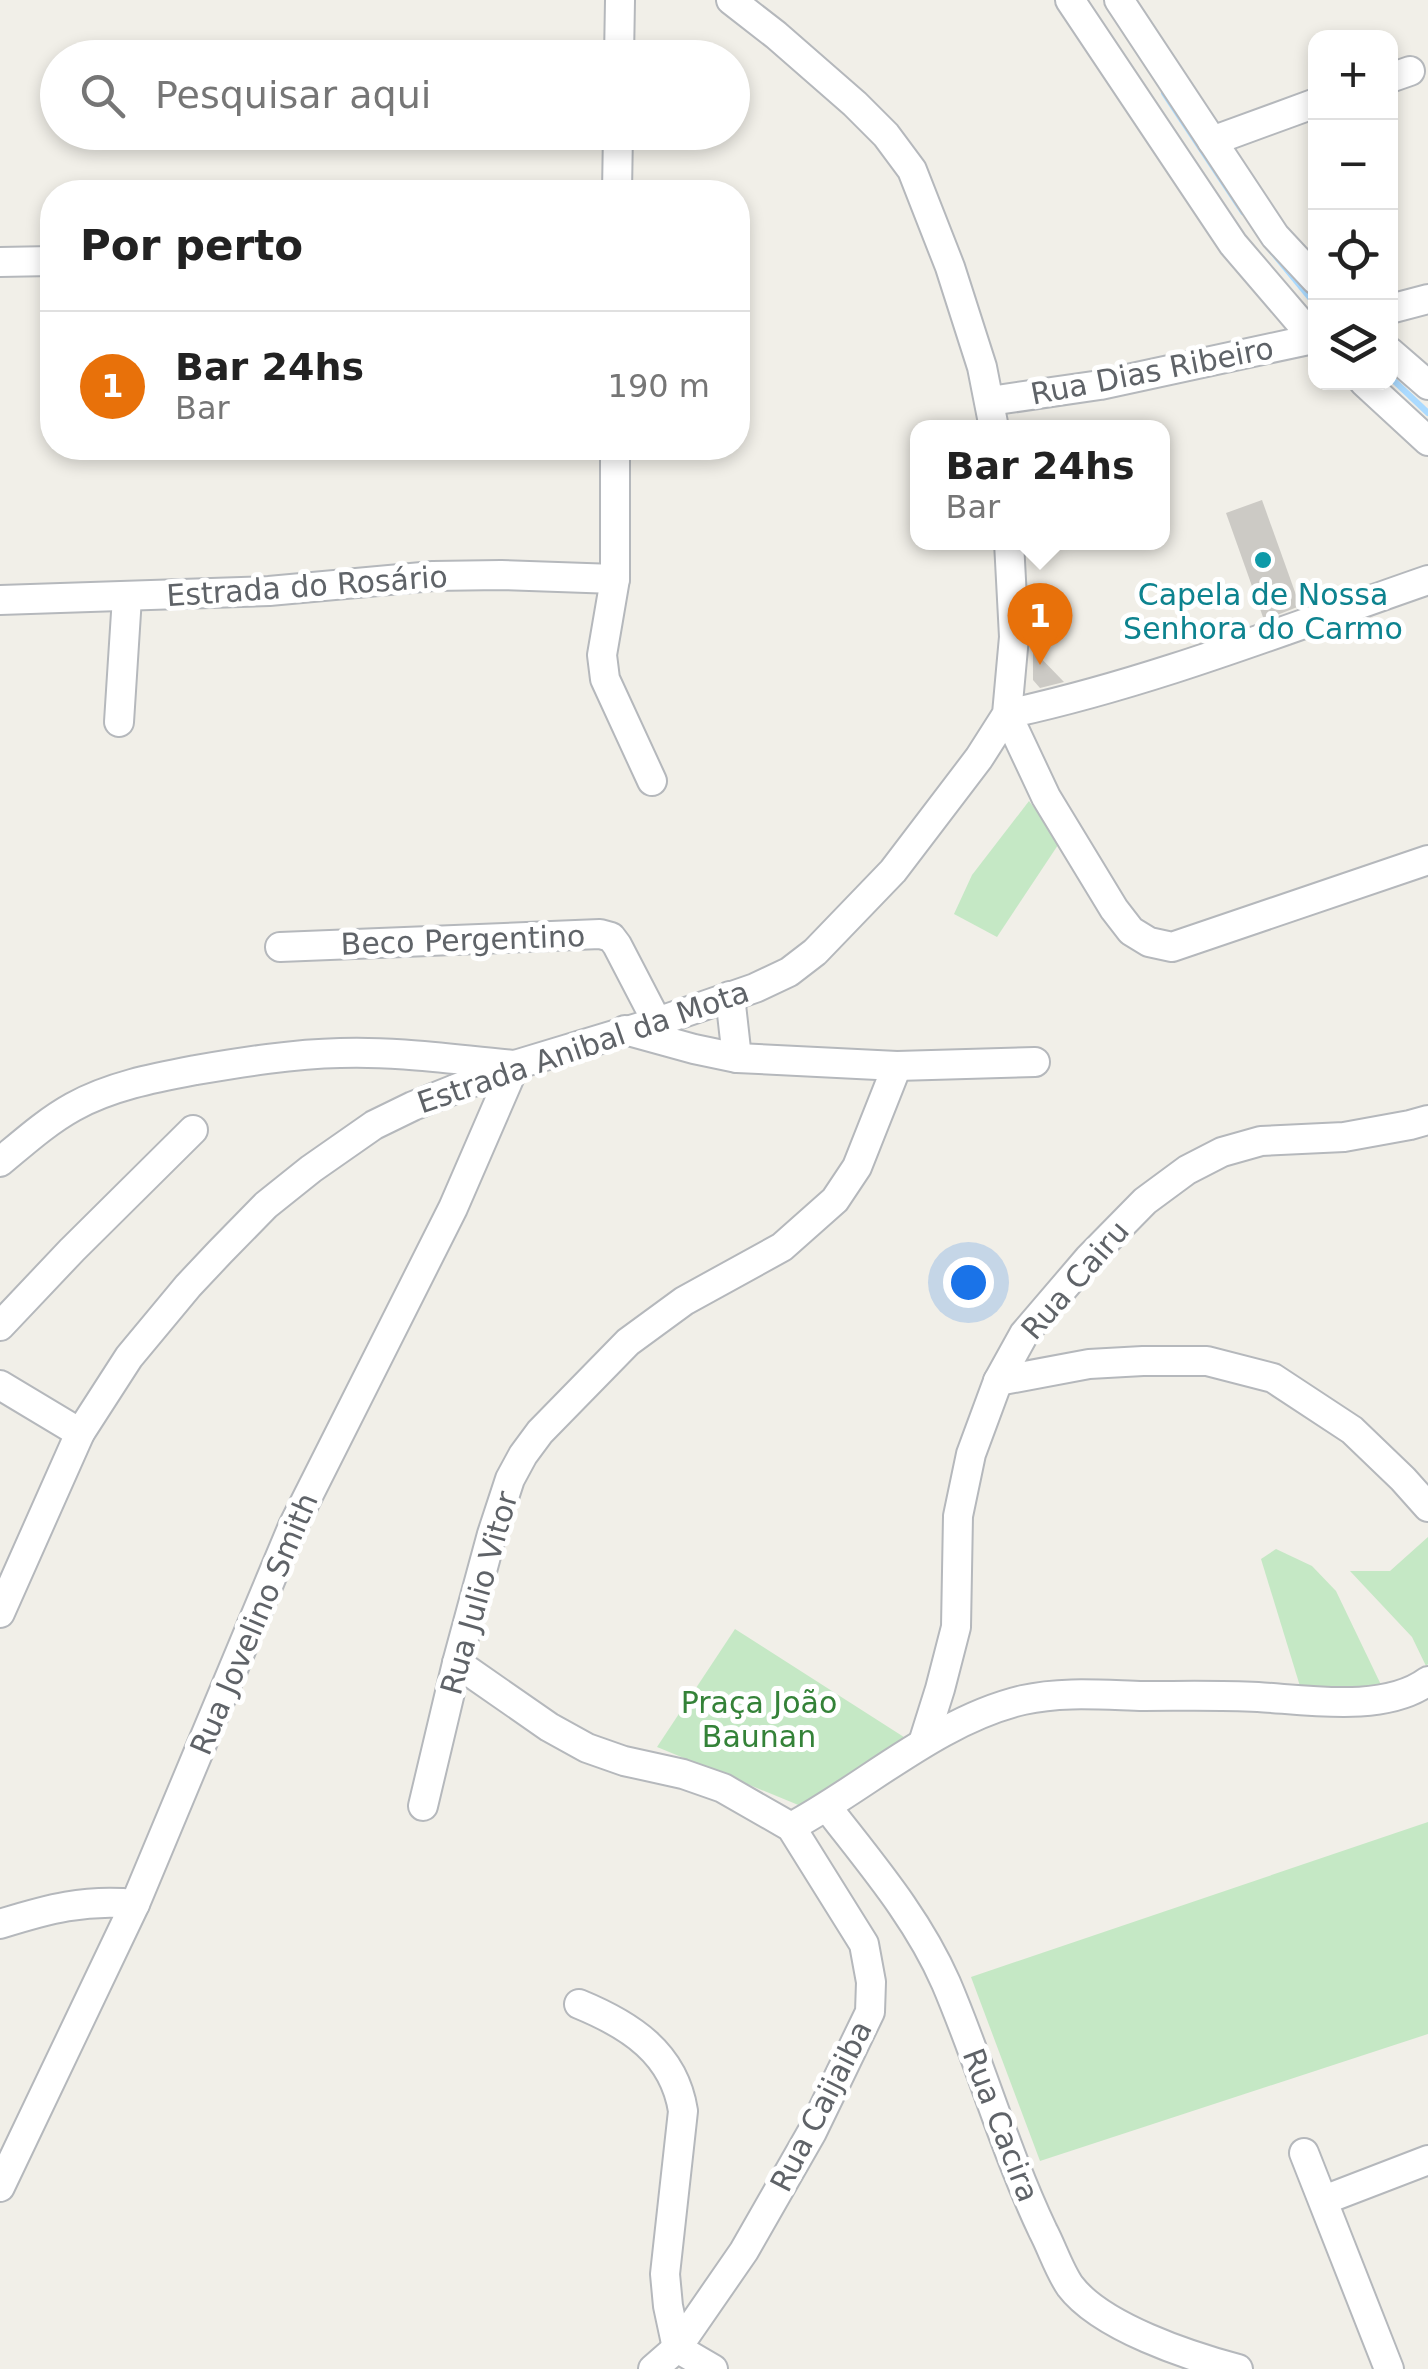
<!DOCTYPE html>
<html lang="pt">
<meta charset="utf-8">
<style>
body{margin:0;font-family:"DejaVu Sans",sans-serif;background:#f6f6f6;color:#222}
.controls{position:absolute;right:30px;top:30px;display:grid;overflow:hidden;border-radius:20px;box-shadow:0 5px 15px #0003}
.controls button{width:90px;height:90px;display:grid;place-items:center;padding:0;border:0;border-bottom:2px solid #e0e0e0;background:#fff;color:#222;font:50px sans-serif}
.you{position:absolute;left:968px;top:1282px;width:35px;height:35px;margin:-25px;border:8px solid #fff;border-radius:50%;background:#1a73e8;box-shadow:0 0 0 15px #1a73e833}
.badge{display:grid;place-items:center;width:65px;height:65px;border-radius:50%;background:#ea4335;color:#fff;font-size:32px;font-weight:700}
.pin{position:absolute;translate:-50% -82px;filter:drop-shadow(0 2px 5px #0008)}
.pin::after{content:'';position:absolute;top:52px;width:35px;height:30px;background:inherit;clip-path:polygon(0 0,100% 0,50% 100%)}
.popup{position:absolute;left:910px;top:420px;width:260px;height:130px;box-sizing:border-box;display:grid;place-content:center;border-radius:20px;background:#fff;filter:drop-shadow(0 2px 8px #0005);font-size:32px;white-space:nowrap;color:#767676}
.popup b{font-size:38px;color:#222}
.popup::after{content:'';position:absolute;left:50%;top:100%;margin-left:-20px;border:20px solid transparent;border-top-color:#fff}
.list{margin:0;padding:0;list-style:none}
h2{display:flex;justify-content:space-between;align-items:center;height:130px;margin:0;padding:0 40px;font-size:42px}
h2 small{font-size:32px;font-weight:400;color:#767676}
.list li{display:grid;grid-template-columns:65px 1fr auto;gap:30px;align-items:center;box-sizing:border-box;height:150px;padding:0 40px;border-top:2px solid #e0e0e0}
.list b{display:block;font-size:38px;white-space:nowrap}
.list p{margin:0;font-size:32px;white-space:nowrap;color:#767676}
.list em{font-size:32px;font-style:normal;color:#767676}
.icon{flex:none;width:55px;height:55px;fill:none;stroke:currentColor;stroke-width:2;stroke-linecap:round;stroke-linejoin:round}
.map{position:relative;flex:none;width:1428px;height:2369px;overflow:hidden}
.search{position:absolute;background:#fff;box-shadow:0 5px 15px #0003;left:40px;top:40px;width:710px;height:110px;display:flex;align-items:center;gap:25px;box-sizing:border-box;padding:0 35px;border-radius:55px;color:#767676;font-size:38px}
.panel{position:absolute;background:#fff;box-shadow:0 5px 15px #0003;left:40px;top:180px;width:710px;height:280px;border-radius:40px}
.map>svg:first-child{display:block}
.green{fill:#c5e8c5}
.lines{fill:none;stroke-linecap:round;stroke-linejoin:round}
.stream{stroke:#aadaff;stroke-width:6}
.building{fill:#cccac5}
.minor-casing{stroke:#b5b8bc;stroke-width:32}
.minor{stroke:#fff;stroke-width:28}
.culture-dot{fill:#0f9aa8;stroke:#fff;stroke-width:4}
.labels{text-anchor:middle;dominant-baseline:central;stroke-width:10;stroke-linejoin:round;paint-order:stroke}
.street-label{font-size:30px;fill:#5f6368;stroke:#fff}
.culture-label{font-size:30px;fill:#0d838f;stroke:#fff}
.park-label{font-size:30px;fill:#348238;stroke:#fff}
</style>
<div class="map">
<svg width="1428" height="2369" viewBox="0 0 1428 2369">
<rect width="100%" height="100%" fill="#f1efe8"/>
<!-- green -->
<g class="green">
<polygon points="1029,801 1060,842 997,937 954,914 972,875"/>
<polygon points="1428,1537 1428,1664 1426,1666 1412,1637 1350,1571 1390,1571"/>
<polygon points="1276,1549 1312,1566 1336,1591 1384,1691 1303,1696 1261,1559"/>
<polygon points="735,1629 907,1739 808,1809 657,1747"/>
<polygon points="1428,1822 1428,2034 1040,2161 971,1977"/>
</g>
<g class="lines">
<!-- stream -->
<g class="stream">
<polyline points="1164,93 1243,212"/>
<polyline points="1268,247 1316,305"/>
<polyline points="1390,377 1428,413"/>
</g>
</g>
<!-- building -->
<g class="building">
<polygon points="1262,500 1300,606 1264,620 1226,513"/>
<polygon points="1033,650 1064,682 1040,688 1033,680"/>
</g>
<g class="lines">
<!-- minor casing -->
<g class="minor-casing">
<g id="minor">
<polyline points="731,0 776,35 855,104 886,135 912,170 950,267 982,367 994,428"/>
<polyline points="1070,0 1233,244 1316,341"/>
<polyline points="1119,0 1275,236 1316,280"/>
<polyline points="619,58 620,0"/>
<polyline points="1390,78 1410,71"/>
<polyline points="1212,141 1316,103"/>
<polyline points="617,192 618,132"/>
<polyline points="0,262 52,261"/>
<polyline points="1390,309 1428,299"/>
<polyline points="1390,352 1428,385"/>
<polyline points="1364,382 1428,441"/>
<polyline points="990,401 1100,385 1313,339"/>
<polyline points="615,448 615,579 602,655 605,679 652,781"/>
<path d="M1428,580C1289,628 1151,683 1007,714L1046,797L1114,909L1131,931L1149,942L1172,947L1428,860"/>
<polyline points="0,600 269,591 433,576 501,575 615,579"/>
<polyline points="119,722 127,597"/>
<polyline points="280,947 600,934 611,937 617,945 657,1022"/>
<polyline points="730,996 737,1058"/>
<polyline points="625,1030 694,1049 737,1058 897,1066 1035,1062"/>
<path d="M0,1162C23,1143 46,1122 73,1107C111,1086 154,1078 196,1070C243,1062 293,1054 340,1053C398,1051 457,1060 515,1065L453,1208L293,1526L135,1904L0,2187"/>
<polyline points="0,1326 72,1250 193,1130"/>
<polyline points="998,1381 1089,1364 1143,1361 1207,1361 1273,1378 1352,1430 1403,1479 1428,1507"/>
<polyline points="0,1385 80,1433"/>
<polyline points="0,1613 80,1433 129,1357 188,1286 220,1252 266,1205 311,1169 374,1125 413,1106 515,1065 657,1022 755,988 789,972 815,952 893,871 979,758 1007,714 1014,637 1009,542"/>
<polyline points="457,1663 549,1727 587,1748 624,1761 683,1774 723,1788 791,1827 864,1944 871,1982 870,2012 812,2132 744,2251 677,2348 653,2369"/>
<polyline points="923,1743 940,1689 956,1627 958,1516 971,1454 998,1381 1024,1334 1089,1258 1145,1201 1187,1170 1222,1152 1261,1141 1344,1137 1410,1125 1428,1120"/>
<polyline points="423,1806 457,1663 492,1534 510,1479 523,1455 540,1432 628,1342 684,1301 782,1247 835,1200 857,1167 897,1066"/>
<path d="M827,1807C871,1864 917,1917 946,1983C981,2065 1005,2151 1043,2231C1052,2248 1059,2270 1070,2286C1101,2327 1189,2356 1238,2369"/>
<path d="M791,1827C867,1786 938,1720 1023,1700C1062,1691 1104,1695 1144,1696C1182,1696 1220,1695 1258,1697C1308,1700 1385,1713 1428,1681"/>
<path d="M0,1924C48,1909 85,1899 135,1904"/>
<path d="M579,2004C630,2025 674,2053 683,2111L665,2274L668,2306L677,2348L713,2369"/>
<polyline points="1304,2153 1389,2369"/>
<polyline points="1324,2200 1428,2160"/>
</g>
</g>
<!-- minor -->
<use href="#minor" class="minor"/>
</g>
<!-- markers -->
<circle class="culture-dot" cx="1263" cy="560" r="10"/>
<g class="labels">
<!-- street labels -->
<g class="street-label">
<text transform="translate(1152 371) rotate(-11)">Rua Dias Ribeiro</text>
<text transform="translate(307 586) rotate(-4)">Estrada do Rosário</text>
<text transform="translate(463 940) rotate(-2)">Beco Pergentino</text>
<text transform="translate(583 1047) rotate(-19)">Estrada Anibal da Mota</text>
<text transform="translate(1075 1280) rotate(-49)">Rua Cairu</text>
<text transform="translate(479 1593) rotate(-74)">Rua Julio Vitor</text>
<text transform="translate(254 1624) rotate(-67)">Rua Jovelino Smith</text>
<text transform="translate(821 2106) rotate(-63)">Rua Caijaiba</text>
<text transform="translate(1001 2125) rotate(69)">Rua Cacira</text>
</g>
<!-- culture labels -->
<g class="culture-label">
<text x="1263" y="594">Capela de Nossa<tspan x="1263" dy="34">Senhora do Carmo</tspan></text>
</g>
<!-- park labels -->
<g class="park-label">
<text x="759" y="1702">Praça João<tspan x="759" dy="34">Baunan</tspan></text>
</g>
</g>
</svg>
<div class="controls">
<button>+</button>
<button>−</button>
<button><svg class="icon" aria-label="locate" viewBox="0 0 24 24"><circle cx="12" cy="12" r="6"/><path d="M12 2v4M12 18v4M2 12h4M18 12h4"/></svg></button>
<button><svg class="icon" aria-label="layers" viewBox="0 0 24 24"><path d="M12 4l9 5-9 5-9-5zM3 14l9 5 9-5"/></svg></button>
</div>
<div class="you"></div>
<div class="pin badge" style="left:1040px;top:665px;background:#e8710a">1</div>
<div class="popup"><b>Bar 24hs</b>Bar</div>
<div class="search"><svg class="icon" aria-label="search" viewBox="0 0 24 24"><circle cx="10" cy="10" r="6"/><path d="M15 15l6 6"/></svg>Pesquisar aqui</div>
<section class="panel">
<h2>Por perto<small></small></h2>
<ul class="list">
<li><span class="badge" style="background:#e8710a">1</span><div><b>Bar 24hs</b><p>Bar</p></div><em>190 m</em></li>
</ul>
</section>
</div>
